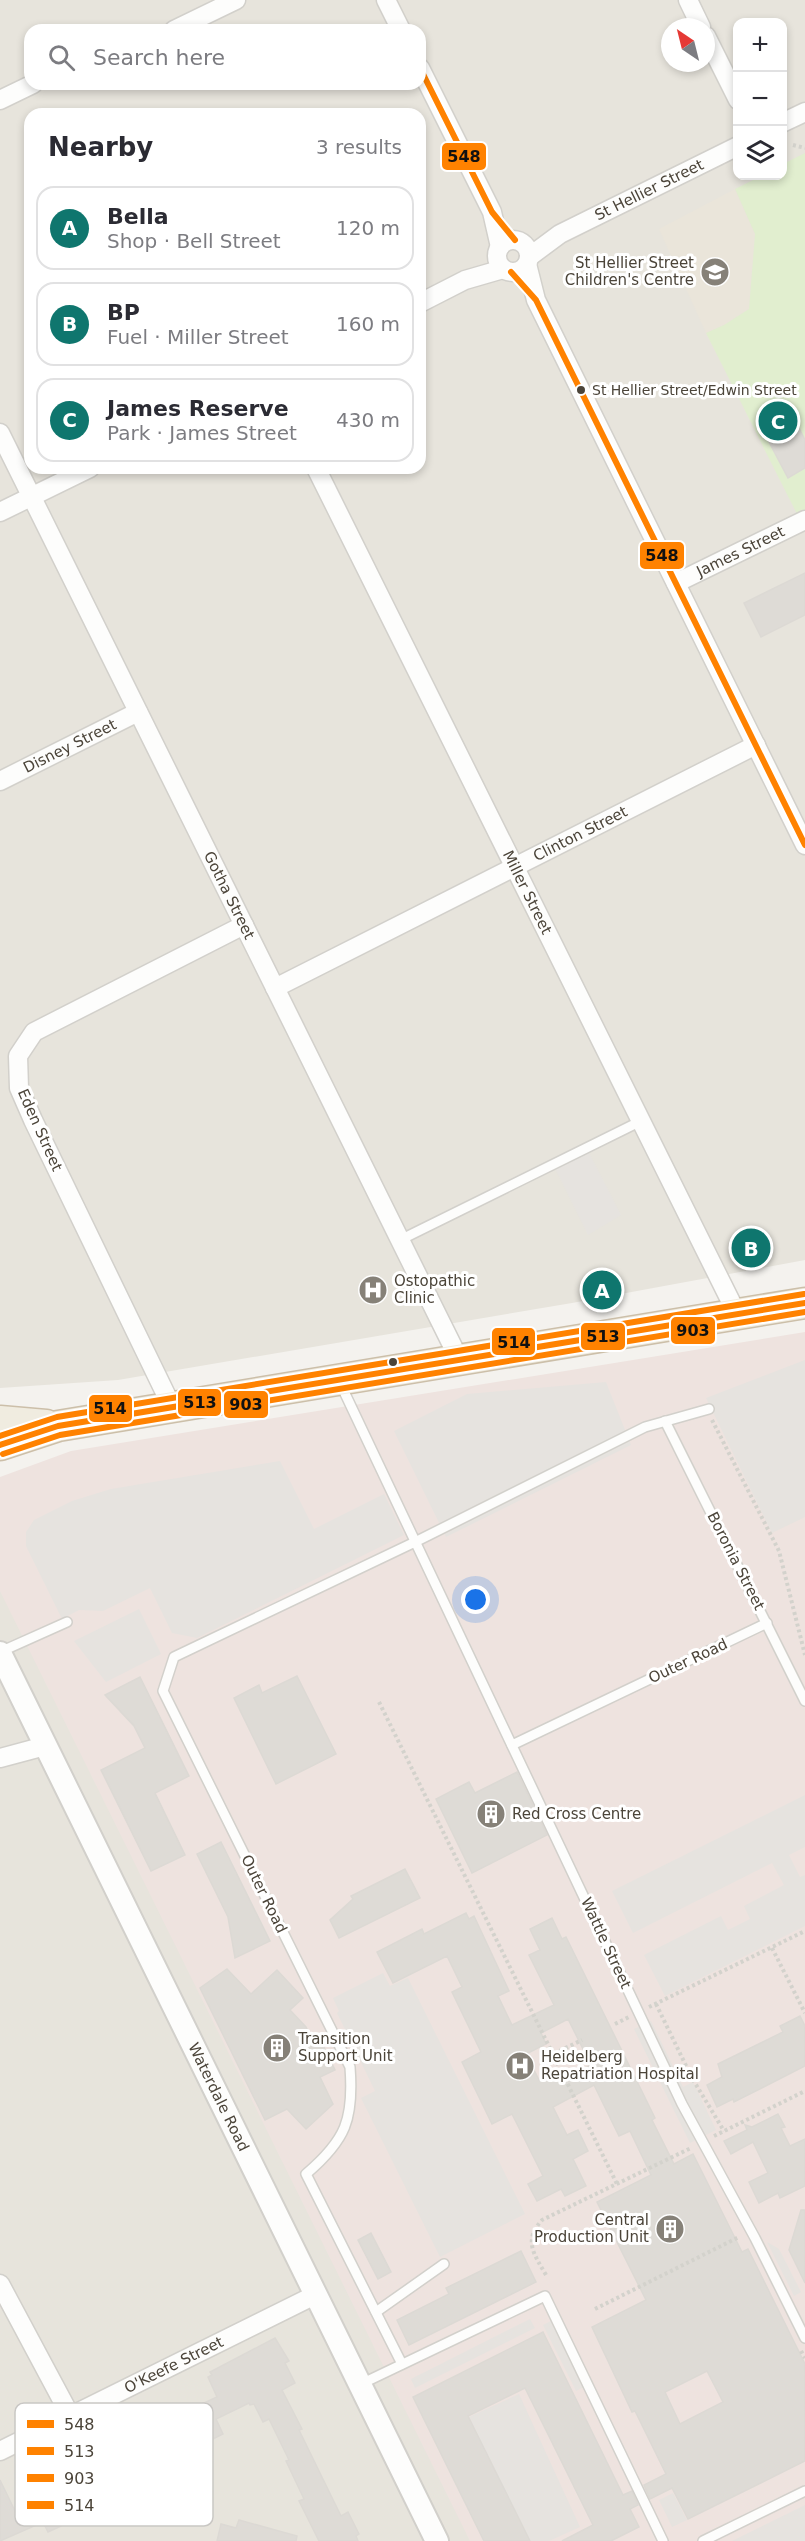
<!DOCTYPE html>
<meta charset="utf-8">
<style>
body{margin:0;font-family:"DejaVu Sans",sans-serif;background:#f7f7f7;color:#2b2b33}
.controls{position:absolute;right:18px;top:18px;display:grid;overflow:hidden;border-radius:12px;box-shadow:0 3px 9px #0003}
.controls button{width:54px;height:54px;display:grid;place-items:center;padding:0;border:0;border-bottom:2px solid #e1e1e2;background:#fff;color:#2b2b33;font:30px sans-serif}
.compass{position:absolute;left:661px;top:18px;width:54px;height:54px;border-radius:50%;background:#fff;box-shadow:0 3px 9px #0003;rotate:325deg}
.you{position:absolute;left:476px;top:1600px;width:21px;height:21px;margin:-15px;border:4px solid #fff;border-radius:50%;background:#1a73e8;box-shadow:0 0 0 9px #1a73e833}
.badge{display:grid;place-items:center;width:39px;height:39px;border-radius:50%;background:#0f766e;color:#fff;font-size:20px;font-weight:700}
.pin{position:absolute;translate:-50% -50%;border:3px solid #fff;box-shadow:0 2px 6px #0006}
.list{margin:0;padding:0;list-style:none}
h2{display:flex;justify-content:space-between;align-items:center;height:78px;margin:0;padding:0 24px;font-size:26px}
h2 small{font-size:20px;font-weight:400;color:#7c7c81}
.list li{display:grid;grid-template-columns:39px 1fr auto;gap:18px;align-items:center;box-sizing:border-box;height:84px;margin:0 12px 12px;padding:0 12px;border:2px solid #e1e1e2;border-radius:18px}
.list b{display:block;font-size:22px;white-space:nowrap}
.list p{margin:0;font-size:20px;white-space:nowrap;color:#7c7c81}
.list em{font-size:20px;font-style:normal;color:#7c7c81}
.icon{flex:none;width:33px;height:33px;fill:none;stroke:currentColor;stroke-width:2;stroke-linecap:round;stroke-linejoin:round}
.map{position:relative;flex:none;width:805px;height:2541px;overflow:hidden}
.search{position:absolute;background:#fff;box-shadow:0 3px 9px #0003;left:24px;top:24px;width:402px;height:66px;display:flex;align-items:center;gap:15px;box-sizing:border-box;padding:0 21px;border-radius:18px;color:#7c7c81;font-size:22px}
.panel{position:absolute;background:#fff;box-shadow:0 3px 9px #0003;left:24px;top:108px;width:402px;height:366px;border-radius:18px}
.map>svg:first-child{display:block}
.residential{fill:#e7e4dc;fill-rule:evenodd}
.education{fill:#eae5da}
.medical{fill:#eee3df}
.green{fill:#e1eecf}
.parking{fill:#e6e3df}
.building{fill:#dedbd6;stroke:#dcd9d4;stroke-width:1.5;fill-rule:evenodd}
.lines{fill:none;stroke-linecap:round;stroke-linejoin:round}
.service-casing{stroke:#d2d0cb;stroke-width:12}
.minor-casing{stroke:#d2d0cb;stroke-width:21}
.tertiary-casing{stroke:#d2d0cb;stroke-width:26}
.trunk-casing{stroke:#ccbfa9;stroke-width:33}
.path{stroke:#d3d2cc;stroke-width:4;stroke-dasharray:3 3;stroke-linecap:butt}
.service{stroke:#fdfdfc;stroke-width:9}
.minor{stroke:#fdfdfc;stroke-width:18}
.tertiary{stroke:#fdfdfc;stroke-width:22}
.trunk{stroke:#f0ece0;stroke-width:30}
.bus-1-casing{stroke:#fff;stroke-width:10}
.bus-2-casing{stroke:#fff;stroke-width:10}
.bus-3-casing{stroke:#fff;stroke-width:10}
.bus-4-casing{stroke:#fff;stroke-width:10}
.bus-1{stroke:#ff8200;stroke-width:6}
.bus-2{stroke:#ff8200;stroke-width:6}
.bus-3{stroke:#ff8200;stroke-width:6}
.bus-4{stroke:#ff8200;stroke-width:6}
.bus-dot{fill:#4b4439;stroke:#fff;stroke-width:2}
.labels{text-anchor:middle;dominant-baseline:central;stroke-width:6;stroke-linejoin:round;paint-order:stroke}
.bus-label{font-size:14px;fill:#4b4439;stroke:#fff;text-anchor:start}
.street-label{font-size:15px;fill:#4b4439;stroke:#fff}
.poi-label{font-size:15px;fill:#4b4439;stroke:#fff;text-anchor:start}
.key{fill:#fff;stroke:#c9c7c4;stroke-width:1.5}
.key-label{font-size:16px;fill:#4b4439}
.line-badge{stroke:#fff;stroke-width:2}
.pale-badge-label{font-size:16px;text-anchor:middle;font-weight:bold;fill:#111}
</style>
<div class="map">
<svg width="805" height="2541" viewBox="0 0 805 2541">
<rect width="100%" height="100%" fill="#f4f2ee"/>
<!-- residential -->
<g class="residential">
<path d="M0,0H805V1260L572,1303L118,1380L0,1388ZM738,22H782V176H738ZM670,27H706V63H670ZM30,30H420V84H30ZM30,114H420V468H30Z"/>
<polygon points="0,1481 805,2541 0,2541"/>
</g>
<!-- education -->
<polygon class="education" points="735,189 755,234 749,309 724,325 706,333 659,229"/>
<!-- medical -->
<polygon class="medical" points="805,1332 805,2541 470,2541 0,1591 0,1477 71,1451"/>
<!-- green -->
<polygon class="green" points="805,153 805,510 797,514 706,333 724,325 749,309 755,234 735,189 761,176 782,176 783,164"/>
<!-- parking -->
<g class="parking">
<polygon points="586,1147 621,1215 588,1235 552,1162"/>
<polygon points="805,1360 805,1517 772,1533 706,1398"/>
<polygon points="606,1382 631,1445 446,1537 394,1431 467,1394"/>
<polygon points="280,1461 314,1529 384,1494 404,1535 197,1638 172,1633 150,1588 103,1611 79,1610 62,1619 26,1546 26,1532 34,1520 72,1501 111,1489"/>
<polygon points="139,1609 161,1654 106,1682 74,1641"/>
<polygon points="805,1795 805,1847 789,1855 800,1877 805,1875 805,1926 665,1996 644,1955 721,1916 728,1930 750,1919 744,1906 784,1885 772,1863 633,1933 612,1891"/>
<polygon points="383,1973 390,1986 408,1978 525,2214 440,2257 361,2098 375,2091 337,2013 339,2011 333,1998"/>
<polygon points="651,2021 683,2087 693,2082 716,2130 690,2143 634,2029"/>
<polygon points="767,2242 779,2249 801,2292 794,2296"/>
<polygon points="530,2319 535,2328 415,2388 411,2379"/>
<polygon points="551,2321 584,2387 576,2391 543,2325"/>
<polygon points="519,2394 580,2527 549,2541 526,2541 469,2417"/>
<polygon points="673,2493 687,2520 672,2527 659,2500"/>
<polygon points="805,2505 805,2541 732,2541"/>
</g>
<!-- building -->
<g class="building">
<polygon points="797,424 805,440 805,468 788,478 768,440"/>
<polygon points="805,573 805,615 761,637 744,603"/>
<polygon points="297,1676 336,1754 276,1784 234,1698 259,1685 262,1693"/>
<polygon points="140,1677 189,1776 155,1793 185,1855 151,1871 101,1770 145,1748 134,1726 105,1695"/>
<polygon points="517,1772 547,1835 472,1873 436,1799 469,1782 475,1793"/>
<polygon points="221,1842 270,1941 235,1958 228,1917 197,1854"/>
<polygon points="405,1869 420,1898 339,1938 330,1920 353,1899 351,1896"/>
<path d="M466,1913L469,1919L474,1916L509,1991L498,1996L512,2025L554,2005L529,1955L540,1950L530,1929L552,1918L562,1939L566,1937L655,2118L652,2120L674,2164L693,2154L742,2252L748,2249L805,2364V2461L688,2519L672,2488L650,2499L644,2485L666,2474L635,2411L632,2412L592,2327L646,2300L597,2202L651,2175L630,2131L619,2136L594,2085L553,2107L567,2135L578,2130L588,2151L573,2159L586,2186L565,2196L561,2189L537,2201L528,2184L543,2176L512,2114L492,2124L462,2062L481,2052L452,1992L462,1987L447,1956L393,1983L377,1952L422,1929L424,1934ZM568,2019L591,2065L563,2080L559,2070L539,2080L526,2054L546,2044L541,2033ZM707,2371L723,2402L680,2424L665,2392Z"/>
<polygon points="227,1969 251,1994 277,1970 303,1998 290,2010 306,2027 315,2046 322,2043 335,2070 320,2077 333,2104 306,2129 287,2109 265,2120 200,1988"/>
<polygon points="800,2016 805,2026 805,2066 734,2102 733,2099 717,2107 707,2085 722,2077 718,2064 783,2032 780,2026"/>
<polygon points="778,2114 785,2127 781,2128 790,2146 805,2139 805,2186 780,2198 778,2193 759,2203 749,2182 768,2173 753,2142 731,2154 724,2141 747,2130 745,2125 752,2127"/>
<polygon points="801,2210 805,2210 805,2283 789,2250"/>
<polygon points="371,2233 391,2272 378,2279 358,2240"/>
<polygon points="521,2251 536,2282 409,2345 397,2320 449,2294 446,2288"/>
<polygon points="543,2332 623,2495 632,2491 638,2505 630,2509 639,2527 611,2541 562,2541 593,2525 525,2388 468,2416 530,2541 484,2541 413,2397"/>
<polygon points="275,2338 289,2361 285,2363 295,2383 282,2390 302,2429 299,2430 341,2516 348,2512 359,2534 356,2536 358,2541 319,2541 299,2501 304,2499 286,2461 289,2460 269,2419 263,2422 254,2404 250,2405 249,2403 216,2419 223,2434 205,2443 207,2446 179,2460 185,2473 170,2480 166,2473 159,2477 157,2472 131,2485 134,2492 91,2511 89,2505 59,2520 61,2526 48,2532 43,2522 0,2541 0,2480 16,2513 104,2470 97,2457 113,2449 116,2455 197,2417 193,2408 217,2397 208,2377 212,2375 210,2372"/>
<polygon points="239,2520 297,2536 296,2541 217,2541 221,2524 236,2528"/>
</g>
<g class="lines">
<!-- service casing -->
<g class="service-casing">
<g id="service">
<polyline points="400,1240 641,1121"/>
<polyline points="340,1383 682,2104 755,2238 805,2338"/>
<polyline points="665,1421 805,1701"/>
<polyline points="0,1652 67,1622"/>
<polyline points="512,1745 767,1623"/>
<polyline points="376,2312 444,2264"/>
<path d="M402,2364L306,2174C346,2140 354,2119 350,2067L163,1691L174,1657L415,1542L645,1427L709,1409"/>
<polyline points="361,2384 545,2296 663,2541"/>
<polyline points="703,2541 805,2491"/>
</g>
</g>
<!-- minor casing -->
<g class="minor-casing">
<g id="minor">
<polyline points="386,0 401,30"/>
<polyline points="688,0 701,27"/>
<polyline points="174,30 236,0"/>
<polyline points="706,36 738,100"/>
<polyline points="420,68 492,212 500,247"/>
<polyline points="0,100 33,84"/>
<polyline points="782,123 805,112"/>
<circle cx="513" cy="256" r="16"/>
<path id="s1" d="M529,257L560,234L738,146"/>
<polyline points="527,264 536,300 805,845"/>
<polyline points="420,303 465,280 503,269"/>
<path id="s2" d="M0,433L459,1359"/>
<path id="s3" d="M316,468L738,1316"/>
<polyline points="0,512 90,468"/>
<path id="s4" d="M676,583L805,520"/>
<path id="s5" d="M0,781L138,712"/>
<path id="s6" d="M275,988L756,745"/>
<polyline points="172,1407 33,1120 19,1088 18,1056 34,1032 244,925"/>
<polyline points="0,1758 45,1746"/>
<polyline points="0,2284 70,2415"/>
<path id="s7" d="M0,2451L315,2295"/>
</g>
</g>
<!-- tertiary casing -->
<g class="tertiary-casing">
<g id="tertiary">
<path id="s8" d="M0,1653L437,2541"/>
</g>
</g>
<!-- trunk casing -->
<g class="trunk-casing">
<g id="trunk">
<polyline points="0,1421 46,1425"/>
<polyline points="0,1445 58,1426 805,1303"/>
</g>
</g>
<!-- path -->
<g class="path">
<polyline points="793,145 805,148"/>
<polyline points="712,1420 779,1551 805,1655"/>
<polyline points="379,1702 617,2184"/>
<polyline points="772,1948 805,2013"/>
<polyline points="656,2004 692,2078 724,2131"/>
<polyline points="649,2007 805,1931"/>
<polyline points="615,2024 629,2017"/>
<polyline points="549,2056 582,2040"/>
<polyline points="714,2136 805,2091"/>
<path d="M546,2275C534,2254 523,2241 542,2220L691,2148"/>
<polyline points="595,2309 739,2237"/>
<polyline points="801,2351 805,2358"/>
</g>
<!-- service -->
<use href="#service" class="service"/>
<!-- minor -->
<use href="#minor" class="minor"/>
<!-- tertiary -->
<use href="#tertiary" class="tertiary"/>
<!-- trunk -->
<use href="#trunk" class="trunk"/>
<!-- bus-1 casing -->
<g class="bus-1-casing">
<g id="bus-1">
<polyline points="420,68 492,212 515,240"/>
<polyline points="511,272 536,300 805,845"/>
</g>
</g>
<!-- bus-2 casing -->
<g class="bus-2-casing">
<polyline id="bus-2" points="0,1445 58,1426 805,1303"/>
</g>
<!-- bus-3 casing -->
<g class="bus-3-casing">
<polyline id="bus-3" points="3,1454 60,1435 805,1312"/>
</g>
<!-- bus-4 casing -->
<g class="bus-4-casing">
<polyline id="bus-4" points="0,1436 57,1417 804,1294"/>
</g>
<!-- bus-1 -->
<use href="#bus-1" class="bus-1"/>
<!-- bus-2 -->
<use href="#bus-2" class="bus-2"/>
<!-- bus-3 -->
<use href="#bus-3" class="bus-3"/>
<!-- bus-4 -->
<use href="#bus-4" class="bus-4"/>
</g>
<!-- icons -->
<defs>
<g id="school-disc" transform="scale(1.5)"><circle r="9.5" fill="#868178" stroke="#fff"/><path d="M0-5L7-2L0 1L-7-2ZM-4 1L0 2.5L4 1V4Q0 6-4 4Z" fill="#fff"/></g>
<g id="hospital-disc" transform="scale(1.5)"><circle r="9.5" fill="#868178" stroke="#fff"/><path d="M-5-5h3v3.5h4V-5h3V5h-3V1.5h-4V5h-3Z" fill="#fff"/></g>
<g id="building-disc" transform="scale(1.5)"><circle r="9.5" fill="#868178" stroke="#fff"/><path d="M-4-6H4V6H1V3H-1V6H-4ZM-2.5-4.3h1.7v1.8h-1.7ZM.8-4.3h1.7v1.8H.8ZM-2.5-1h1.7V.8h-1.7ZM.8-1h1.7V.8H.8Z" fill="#fff"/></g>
</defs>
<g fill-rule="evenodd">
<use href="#school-disc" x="715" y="272"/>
<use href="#hospital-disc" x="373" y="1290"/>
<use href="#building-disc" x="491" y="1814"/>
<use href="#building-disc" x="277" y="2048"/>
<use href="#hospital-disc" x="520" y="2066"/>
<use href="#building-disc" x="670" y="2229"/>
</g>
<!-- markers -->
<g class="bus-dot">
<circle cx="581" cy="390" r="5"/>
<circle cx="393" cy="1362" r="5"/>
</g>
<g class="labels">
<!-- bus labels -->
<g class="bus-label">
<text x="592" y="390">St Hellier Street/Edwin Street</text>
</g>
<!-- street labels -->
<g class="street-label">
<text stroke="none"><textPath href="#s1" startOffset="138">St Hellier Street</textPath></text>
<text stroke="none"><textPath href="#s4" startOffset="72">James Street</textPath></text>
<text stroke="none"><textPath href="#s5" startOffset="78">Disney Street</textPath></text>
<text stroke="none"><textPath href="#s6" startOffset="342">Clinton Street</textPath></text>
<text stroke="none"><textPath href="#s3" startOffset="474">Miller Street</textPath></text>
<text stroke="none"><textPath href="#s2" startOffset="516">Gotha Street</textPath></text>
<text transform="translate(40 1130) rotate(66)">Eden Street</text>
<text transform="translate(736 1561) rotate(63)">Boronia Street</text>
<text transform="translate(688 1661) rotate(-25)">Outer Road</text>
<text transform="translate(264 1894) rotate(64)">Outer Road</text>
<text transform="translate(606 1943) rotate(65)">Wattle Street</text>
<text stroke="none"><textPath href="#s8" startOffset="495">Waterdale Road</textPath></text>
<text stroke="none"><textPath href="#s7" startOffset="194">O'Keefe Street</textPath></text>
</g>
<!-- poi labels -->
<g class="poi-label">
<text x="694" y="263" text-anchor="end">St Hellier Street<tspan x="694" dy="17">Children's Centre</tspan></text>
<text x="394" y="1281">Ostopathic<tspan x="394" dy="17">Clinic</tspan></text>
<text x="512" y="1814">Red Cross Centre</text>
<text x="298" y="2039">Transition<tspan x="298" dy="17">Support Unit</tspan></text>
<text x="541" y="2057">Heidelberg<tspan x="541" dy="17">Repatriation Hospital</tspan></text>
<text x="649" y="2220" text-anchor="end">Central<tspan x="649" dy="17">Production Unit</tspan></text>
</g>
</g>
<!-- legend -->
<rect x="15" y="2403" width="198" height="123" rx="9" class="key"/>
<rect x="27" y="2420" width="27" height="8" fill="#ff8200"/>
<rect x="27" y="2447" width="27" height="8" fill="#ff8200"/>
<rect x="27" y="2474" width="27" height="8" fill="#ff8200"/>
<rect x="27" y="2501" width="27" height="8" fill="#ff8200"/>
<g class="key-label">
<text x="64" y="2430">548</text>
<text x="64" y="2457">513</text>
<text x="64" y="2484">903</text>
<text x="64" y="2511">514</text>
</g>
<g class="line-badge">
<rect x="441" y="142" width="46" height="29" rx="6" fill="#ff8200"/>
<rect x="639" y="541" width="46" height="29" rx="6" fill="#ff8200"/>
<rect x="670" y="1316" width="46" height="29" rx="6" fill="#ff8200"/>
<rect x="580" y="1322" width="46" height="29" rx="6" fill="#ff8200"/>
<rect x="491" y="1327" width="45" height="29" rx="6" fill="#ff8200"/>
<rect x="177" y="1388" width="45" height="29" rx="6" fill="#ff8200"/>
<rect x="223" y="1390" width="46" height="29" rx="6" fill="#ff8200"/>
<rect x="88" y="1394" width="45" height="29" rx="6" fill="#ff8200"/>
</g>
<g class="pale-badge-label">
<text x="464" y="162">548</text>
<text x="662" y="561">548</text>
<text x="693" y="1336">903</text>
<text x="603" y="1342">513</text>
<text x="514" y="1348">514</text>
<text x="200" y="1408">513</text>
<text x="246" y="1410">903</text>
<text x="110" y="1414">514</text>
</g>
</svg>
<div class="controls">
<button>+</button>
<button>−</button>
<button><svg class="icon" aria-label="layers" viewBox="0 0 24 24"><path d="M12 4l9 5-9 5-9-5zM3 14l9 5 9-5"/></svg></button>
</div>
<svg class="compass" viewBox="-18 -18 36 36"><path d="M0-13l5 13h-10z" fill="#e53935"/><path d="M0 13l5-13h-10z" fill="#7c7c81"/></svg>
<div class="you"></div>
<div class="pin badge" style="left:602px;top:1290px">A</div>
<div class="pin badge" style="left:751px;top:1248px">B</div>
<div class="pin badge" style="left:778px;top:421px">C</div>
<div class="search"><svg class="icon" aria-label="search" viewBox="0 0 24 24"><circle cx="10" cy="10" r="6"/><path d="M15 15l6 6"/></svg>Search here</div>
<section class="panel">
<h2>Nearby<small>3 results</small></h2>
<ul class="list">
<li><span class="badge">A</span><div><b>Bella</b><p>Shop · Bell Street</p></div><em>120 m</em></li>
<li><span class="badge">B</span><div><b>BP</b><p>Fuel · Miller Street</p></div><em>160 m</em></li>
<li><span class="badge">C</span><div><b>James Reserve</b><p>Park · James Street</p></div><em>430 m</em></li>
</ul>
</section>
</div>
